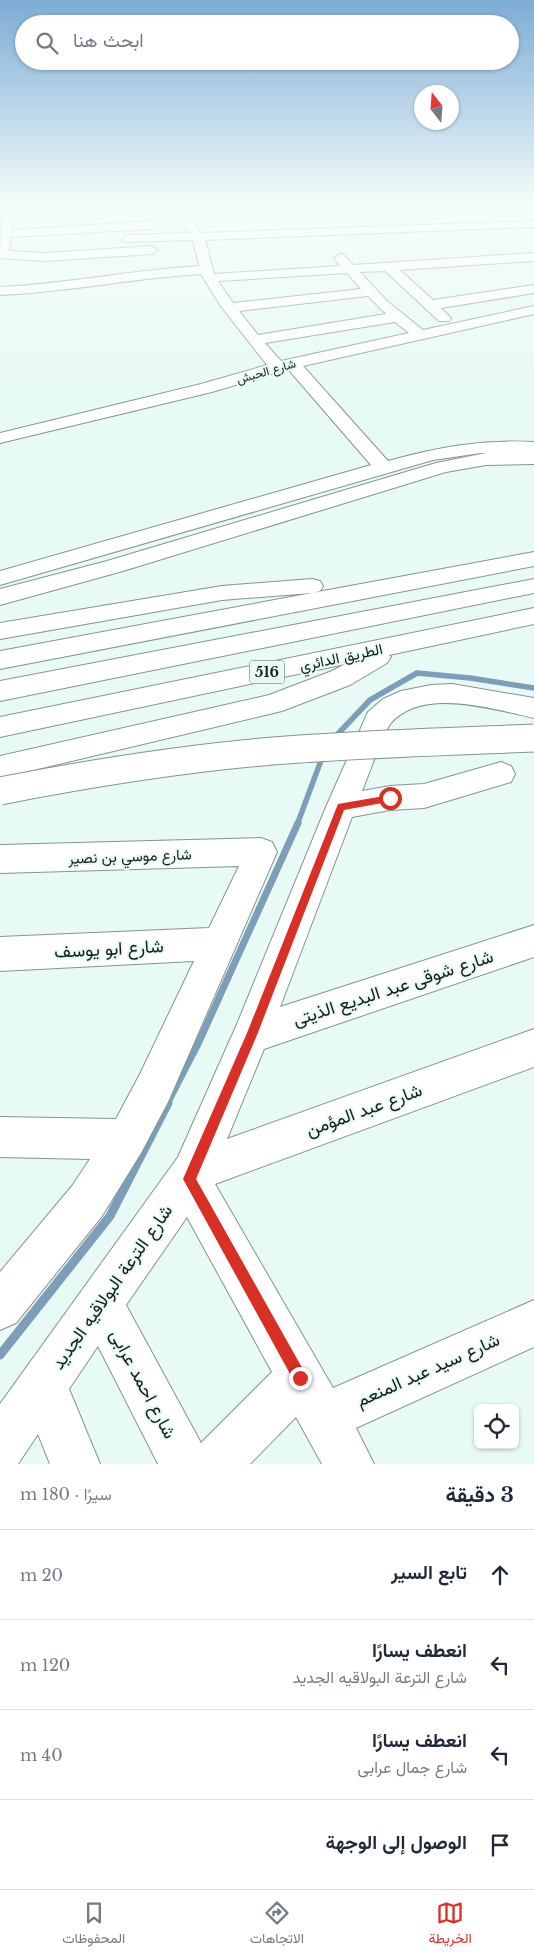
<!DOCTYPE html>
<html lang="ar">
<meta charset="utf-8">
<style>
body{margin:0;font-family:"Libre Baskerville",Vazirmatn,serif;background:#f2f2f3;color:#1f2937;direction:rtl}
.controls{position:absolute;right:15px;bottom:15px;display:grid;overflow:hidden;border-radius:8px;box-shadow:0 1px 4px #0004}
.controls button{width:45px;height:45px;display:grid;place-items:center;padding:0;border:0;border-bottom:1px solid #e0e1e3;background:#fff;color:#1f2937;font:25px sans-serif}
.compass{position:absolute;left:414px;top:85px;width:45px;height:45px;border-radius:50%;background:#fff;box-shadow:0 1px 4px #0004;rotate:343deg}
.stop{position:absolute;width:15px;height:15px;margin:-11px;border:4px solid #d93025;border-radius:50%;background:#fff}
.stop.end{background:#d93025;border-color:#fff;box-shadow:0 1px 5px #0008}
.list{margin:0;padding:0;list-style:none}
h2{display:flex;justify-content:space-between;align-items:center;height:65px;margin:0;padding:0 20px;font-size:21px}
h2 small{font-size:16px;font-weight:400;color:#747a83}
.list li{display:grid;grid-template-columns:32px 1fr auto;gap:15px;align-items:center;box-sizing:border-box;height:90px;padding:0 20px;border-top:1px solid #e0e1e3}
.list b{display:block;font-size:19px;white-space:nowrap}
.list p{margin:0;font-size:16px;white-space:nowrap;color:#747a83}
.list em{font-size:16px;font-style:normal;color:#747a83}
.icon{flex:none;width:28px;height:28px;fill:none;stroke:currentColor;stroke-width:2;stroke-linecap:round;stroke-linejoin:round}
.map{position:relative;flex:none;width:534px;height:1464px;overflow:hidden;direction:ltr}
.search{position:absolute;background:#fff;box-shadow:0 1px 4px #0004;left:15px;right:15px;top:15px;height:55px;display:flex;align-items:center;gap:12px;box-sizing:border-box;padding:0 18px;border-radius:28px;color:#747a83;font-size:19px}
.sheet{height:425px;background:#fff}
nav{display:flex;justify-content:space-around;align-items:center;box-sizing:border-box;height:70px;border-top:1px solid #e0e1e3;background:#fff;font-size:14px;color:#747a83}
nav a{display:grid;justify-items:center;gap:2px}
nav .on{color:#d93025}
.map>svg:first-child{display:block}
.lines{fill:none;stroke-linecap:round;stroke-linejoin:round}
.stream-far2{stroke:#7c9eb8;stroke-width:5.5}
.stream-far1{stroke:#7c9eb8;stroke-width:7}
.stream{stroke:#7c9eb8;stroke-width:9}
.minor-casing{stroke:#849490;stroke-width:2}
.highway-casing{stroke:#849490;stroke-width:2}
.minor{fill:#fff;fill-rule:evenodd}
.highway{fill:#fff;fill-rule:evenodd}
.highway-bridge-casing{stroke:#849490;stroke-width:29;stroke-linecap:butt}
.highway-bridge{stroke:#fff;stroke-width:27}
.route{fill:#d93025}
.labels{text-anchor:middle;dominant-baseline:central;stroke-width:4;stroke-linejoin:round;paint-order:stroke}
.far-street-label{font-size:12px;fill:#161c1b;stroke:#e7faf5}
.shield{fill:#e7faf5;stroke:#555f5c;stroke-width:1}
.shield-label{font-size:14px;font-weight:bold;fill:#161c1b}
.street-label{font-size:15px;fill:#161c1b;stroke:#e7faf5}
.near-street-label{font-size:18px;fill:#161c1b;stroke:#e7faf5}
</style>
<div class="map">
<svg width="534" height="1464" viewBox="0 0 534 1464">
<rect width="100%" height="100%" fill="#e7faf5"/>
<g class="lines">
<!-- stream-far2 -->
<g class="stream-far2">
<polyline points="335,737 370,700 417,673 470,678 534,688"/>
<polyline points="297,825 323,755"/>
</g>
<!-- stream-far1 -->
<polyline class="stream-far1" points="167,1104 198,1044 298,823"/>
<!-- stream -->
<polyline class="stream" points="0,1355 110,1216 168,1103"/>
<!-- minor casing -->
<g class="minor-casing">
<g id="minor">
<polygon points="1,205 13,205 12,230 152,221 158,225 152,229 11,237 9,251 46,253 152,246 158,250 152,254 46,261 0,258"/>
<path d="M139,205H156L172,210L253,205H371L365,208L230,212L184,216L192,222L202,233L534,221V227H532L205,240L214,274L340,266L334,258L340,254L344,255L353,265L534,253V261L400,270L433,300L534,285V293L441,308L451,318L449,321H439L385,271L360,272L387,301L423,330L534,306V314L303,366L388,461C437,447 483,439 534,442V454L481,453L433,460L0,585V571L371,465L288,369L212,392L0,443V433L201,384L267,365L220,305L201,274C134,278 68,292 0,295V287C67,284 132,270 199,266L193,240L125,242L123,239L125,236L129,235L190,233L173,219L141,207ZM347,273L361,289L233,303L218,281ZM368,296L386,314L258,335L239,311ZM395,322L409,333L281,361L265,343Z"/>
<polygon points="534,579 534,593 0,701 0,681"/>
<path d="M452,684L534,698V718C493,709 423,687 391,723C383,733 368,777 362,791L390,786L424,784L501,762L511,766L515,774L511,782L424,808L390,810L352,817L280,1007L534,925V957L264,1049L227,1139L534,1029V1067L215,1184L333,1388L534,1300V1347L356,1428L374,1464H322L296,1417L250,1464H158L98,1346L69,1389L100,1464H50L38,1434L18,1464H0V1404L178,1157L237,1024L326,807L368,712L383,699L401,691L431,685ZM187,1217L272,1372L201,1443L126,1305Z"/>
<polygon points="261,838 272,842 277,852 168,1102 141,1153 102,1216 16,1323 0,1330 0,1272 72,1186 90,1159 0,1157 0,1117 116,1119 140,1074 194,961 0,971 0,937 209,928 239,866 0,873 0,845"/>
</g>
</g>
<!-- highway casing -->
<g class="highway-casing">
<g id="highway">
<polygon points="534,452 534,464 486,465 446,472 123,571 0,605 0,589 107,561 436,463 486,453"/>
<polygon points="534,552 534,566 0,669 0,651 312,593 222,600 0,639 0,623 222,586 312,579 320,581 323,586 320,591 312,593"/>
<polygon points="534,608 534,624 389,655 391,657 387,663 350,685 282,711 0,778 0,756 269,695 332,671 345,664 0,737 0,717"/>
</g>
</g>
<!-- minor -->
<use href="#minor" class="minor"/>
<!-- highway -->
<use href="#highway" class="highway"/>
<!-- highway-bridge casing -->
<g class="highway-bridge-casing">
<path id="highway-bridge" d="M0,791C87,774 174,760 262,752C352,744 443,742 534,738"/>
</g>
<!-- highway-bridge -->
<use href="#highway-bridge" class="highway-bridge"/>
</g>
<!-- sky -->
<linearGradient id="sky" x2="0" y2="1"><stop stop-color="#7dabd5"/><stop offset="0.5" stop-color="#f4fdfa"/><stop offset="1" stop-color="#f4fdfa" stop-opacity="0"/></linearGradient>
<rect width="534" height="410" fill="url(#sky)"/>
<!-- route -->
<polygon class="route" points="390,795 395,798 393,801 344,810 257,1035 196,1179 305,1373 307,1378 305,1383 300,1385 295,1383 183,1179 247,1033 338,804"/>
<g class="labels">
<!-- far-street labels -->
<g class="far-street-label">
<text transform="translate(266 371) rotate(-16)">شارع الحبش</text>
</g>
<!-- shield labels -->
<rect class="shield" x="249.5" y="660.5" width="35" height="23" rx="4"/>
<g class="shield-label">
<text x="267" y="672">516</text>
</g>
<!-- street labels -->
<g class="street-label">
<text transform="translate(341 657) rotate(-12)">الطريق الدائري</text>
<text transform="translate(130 856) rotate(-2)">شارع موسي بن نصير</text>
</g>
<!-- near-street labels -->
<g class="near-street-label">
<text transform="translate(109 949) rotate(-3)">شارع ابو يوسف</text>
<text transform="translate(393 988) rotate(-18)">شارع شوقى عبد البديع الذيتى</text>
<text transform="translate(364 1110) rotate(-20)">شارع عبد المؤمن</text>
<text transform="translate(112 1287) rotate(-55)">شارع الترعة البولاقيه الجديد</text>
<text transform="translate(428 1370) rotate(-24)">شارع سيد عبد المنعم</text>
<text transform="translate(143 1384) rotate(62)">شارع احمد عرابى</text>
</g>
</g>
</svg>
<div class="controls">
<button><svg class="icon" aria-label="locate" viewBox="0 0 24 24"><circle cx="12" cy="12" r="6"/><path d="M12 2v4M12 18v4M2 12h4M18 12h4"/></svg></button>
</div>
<svg class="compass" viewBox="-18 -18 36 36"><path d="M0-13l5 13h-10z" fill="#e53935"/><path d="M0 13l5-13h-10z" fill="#747a83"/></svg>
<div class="stop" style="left:390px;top:798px"></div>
<div class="stop end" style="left:300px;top:1378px"></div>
<div class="search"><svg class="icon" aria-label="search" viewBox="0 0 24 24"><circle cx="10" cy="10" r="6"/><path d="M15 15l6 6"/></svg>ابحث هنا</div>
</div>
<section class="sheet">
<h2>3 دقيقة<small>سيرًا · 180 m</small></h2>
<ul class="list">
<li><svg class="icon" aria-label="ahead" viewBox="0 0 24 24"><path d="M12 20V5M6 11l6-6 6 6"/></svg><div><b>تابع السير</b></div><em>20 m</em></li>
<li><svg class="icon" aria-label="left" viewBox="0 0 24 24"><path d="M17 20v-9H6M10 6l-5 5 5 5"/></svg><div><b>انعطف يسارًا</b><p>شارع الترعة البولاقيه الجديد</p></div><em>120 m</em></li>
<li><svg class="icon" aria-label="left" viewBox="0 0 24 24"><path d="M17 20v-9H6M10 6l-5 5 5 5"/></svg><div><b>انعطف يسارًا</b><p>شارع جمال عرابى</p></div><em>40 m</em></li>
<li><svg class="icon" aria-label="arrive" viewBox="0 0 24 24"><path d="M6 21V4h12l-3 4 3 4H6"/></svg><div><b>الوصول إلى الوجهة</b></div></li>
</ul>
</section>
<nav>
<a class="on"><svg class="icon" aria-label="map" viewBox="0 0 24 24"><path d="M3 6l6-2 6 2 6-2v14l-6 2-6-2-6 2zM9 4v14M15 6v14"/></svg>الخريطة</a>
<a><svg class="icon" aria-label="directions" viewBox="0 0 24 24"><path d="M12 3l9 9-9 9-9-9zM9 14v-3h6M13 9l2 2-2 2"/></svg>الاتجاهات</a>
<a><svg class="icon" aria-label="saved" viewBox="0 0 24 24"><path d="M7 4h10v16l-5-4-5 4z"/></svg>المحفوظات</a>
</nav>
